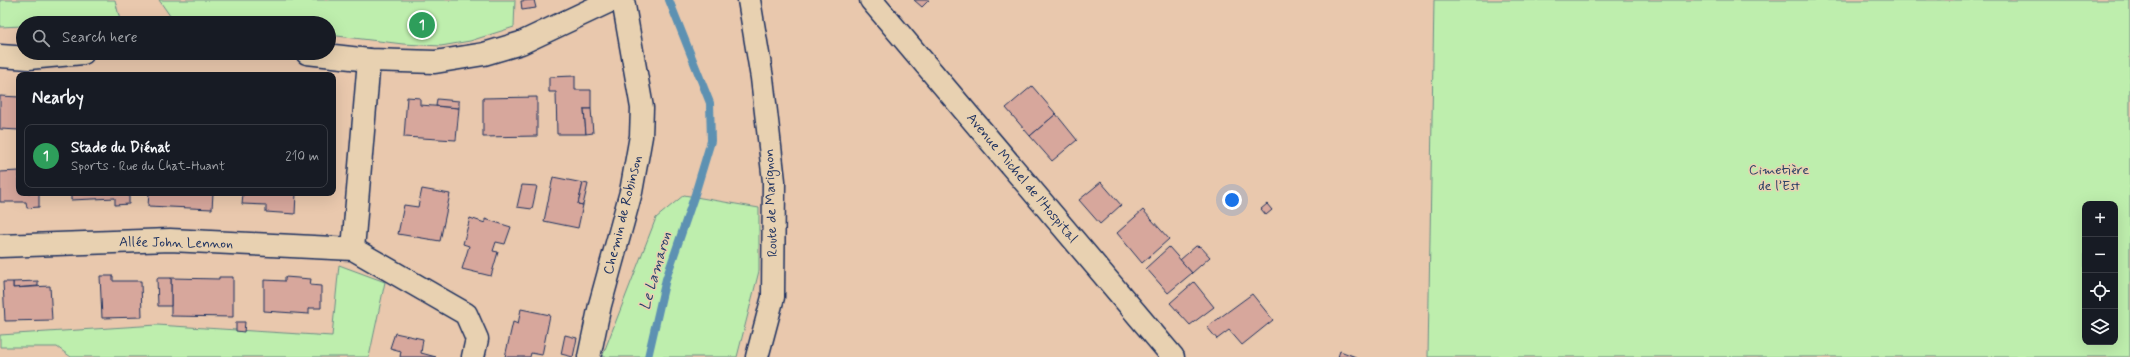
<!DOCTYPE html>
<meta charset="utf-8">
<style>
body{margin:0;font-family:Mynerve,sans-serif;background:#242831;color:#f1f3f6}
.controls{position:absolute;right:12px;bottom:12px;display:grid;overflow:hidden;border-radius:8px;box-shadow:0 4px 16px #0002}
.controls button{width:36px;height:36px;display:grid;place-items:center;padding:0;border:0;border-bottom:1px solid #363941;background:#171b24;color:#f1f3f6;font:20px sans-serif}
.you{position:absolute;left:1232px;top:200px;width:14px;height:14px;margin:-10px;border:3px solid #fff;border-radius:50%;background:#1a73e8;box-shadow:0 0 0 6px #1a73e833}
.badge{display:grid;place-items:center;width:26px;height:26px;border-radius:50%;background:#db2777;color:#fff;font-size:13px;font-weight:700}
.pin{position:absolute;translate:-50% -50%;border:2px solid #fff;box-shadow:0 1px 4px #0006}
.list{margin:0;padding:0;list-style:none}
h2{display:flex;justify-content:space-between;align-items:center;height:52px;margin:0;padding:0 16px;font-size:17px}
h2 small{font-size:13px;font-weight:400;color:#9ea1a6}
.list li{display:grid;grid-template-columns:26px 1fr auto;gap:12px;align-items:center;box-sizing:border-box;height:64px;margin:0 8px 8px;padding:0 8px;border:1px solid #363941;border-radius:8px}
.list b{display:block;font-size:15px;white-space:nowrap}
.list p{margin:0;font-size:13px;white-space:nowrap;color:#9ea1a6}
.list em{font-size:13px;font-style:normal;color:#9ea1a6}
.icon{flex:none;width:22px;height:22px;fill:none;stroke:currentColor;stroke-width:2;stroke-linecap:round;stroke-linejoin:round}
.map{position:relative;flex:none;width:2130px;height:357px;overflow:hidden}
.search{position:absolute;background:#171b24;box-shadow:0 4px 16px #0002;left:16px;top:16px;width:320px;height:44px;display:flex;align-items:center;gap:10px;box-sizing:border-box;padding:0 14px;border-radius:22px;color:#9ea1a6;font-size:15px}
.panel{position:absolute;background:#171b24;box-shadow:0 4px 16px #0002;left:16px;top:72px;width:320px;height:124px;border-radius:8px}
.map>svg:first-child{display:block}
.green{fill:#beeead;stroke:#6c8e86;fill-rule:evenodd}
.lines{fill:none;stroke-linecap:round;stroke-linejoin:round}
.stream{stroke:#5d91b2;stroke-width:8}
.building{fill:#d7a79c;stroke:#1b2f5e}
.minor-casing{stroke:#1b2f5e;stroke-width:25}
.minor{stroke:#e8d1b1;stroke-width:22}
.labels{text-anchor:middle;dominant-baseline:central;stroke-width:3;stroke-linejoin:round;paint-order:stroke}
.park-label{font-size:14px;fill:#2b4266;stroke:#e8d1b1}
.street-label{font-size:14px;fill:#1b2f5e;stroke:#e8d1b1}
.water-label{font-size:15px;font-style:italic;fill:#263f6c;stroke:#e8d1b1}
</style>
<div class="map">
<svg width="2130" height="357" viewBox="0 0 2130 357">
<rect width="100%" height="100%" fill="#e9c8ad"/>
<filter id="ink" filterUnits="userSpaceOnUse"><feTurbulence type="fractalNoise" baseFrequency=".025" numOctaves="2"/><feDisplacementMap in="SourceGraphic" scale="8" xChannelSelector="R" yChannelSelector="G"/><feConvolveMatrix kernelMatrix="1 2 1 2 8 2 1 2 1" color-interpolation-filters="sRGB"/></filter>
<g filter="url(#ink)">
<!-- green -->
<g class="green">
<polygon points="0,0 115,0 120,20 23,23 23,26 0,27"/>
<polygon points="159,0 515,0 514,27 470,41 441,46 403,44 329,35 329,23 175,23"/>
<path d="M1434,0H2130V357H1428ZM2085,204H2115V342H2085Z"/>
<polygon points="684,195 759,208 759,271 737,357 602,357 656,218"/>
<polygon points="339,265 385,282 369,357 71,357 57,347 0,347 0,335 157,325 332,336"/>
</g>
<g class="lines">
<!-- stream -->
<polyline class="stream" points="648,357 666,279 695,194 711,141 710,103 669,0"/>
</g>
<!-- building -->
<g class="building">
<polygon points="534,0 536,8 522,10 521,1"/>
<polygon points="914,0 929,0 922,7"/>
<polygon points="575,76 575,90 591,90 591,109 584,109 586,134 557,134 556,92 549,92 549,77"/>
<polygon points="1032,86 1056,114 1030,136 1006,108"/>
<polygon points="0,96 19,97 19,130 0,129"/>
<polygon points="407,97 420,98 420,105 459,108 456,140 404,137"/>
<polygon points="537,97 537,136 483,137 483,98"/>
<polygon points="437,99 459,101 459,108 436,106"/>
<polygon points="584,109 591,109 593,133 586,134"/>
<polygon points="1056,114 1077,140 1052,161 1030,136"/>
<polygon points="19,171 19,193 39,193 39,207 27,208 26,202 0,202 0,172"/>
<polygon points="553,177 583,183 578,204 583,205 578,228 544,221"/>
<polygon points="1101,182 1121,205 1100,224 1079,200"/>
<polygon points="583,183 588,184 583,205 578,204"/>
<polygon points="522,185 537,186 532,209 517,207"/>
<polygon points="422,189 450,194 440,241 398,234 404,205 418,207"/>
<polygon points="71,193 129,193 129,204 115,205 115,198 71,200"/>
<polygon points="149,193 213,193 212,209 148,206"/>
<polygon points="243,193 296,193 295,214 266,212 266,205 242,204"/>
<polygon points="1267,204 1272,210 1266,215 1261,209"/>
<polygon points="1143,210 1169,239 1142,263 1117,233"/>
<polygon points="470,218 485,223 485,219 511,227 505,244 496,242 493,251 498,252 491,276 462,269 469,246 463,244"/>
<polygon points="1196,246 1201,247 1210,257 1192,273 1180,260"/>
<polygon points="1169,247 1192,273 1168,293 1146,268"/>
<polygon points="100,276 113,276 113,281 141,281 142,317 102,318"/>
<polygon points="219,277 233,277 233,317 171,316 171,278 219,279"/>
<polygon points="285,277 311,279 310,285 321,286 321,308 309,308 309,314 264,311 264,280 285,281"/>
<polygon points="157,278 171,278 171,306 158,306"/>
<polygon points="38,281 38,286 13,288 13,282"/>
<polygon points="3,282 13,282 13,288 50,286 52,320 5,321"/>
<polygon points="1194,282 1214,307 1190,325 1170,303"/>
<polygon points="1252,294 1273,320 1242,345 1229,330 1217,339 1207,327"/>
<polygon points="521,309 550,315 542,355 531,353 530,357 505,357 513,322 518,324"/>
<polygon points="236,322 245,322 244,332 236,331"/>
<polygon points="395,333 423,339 421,353 436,357 400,357 401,351 390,348"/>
<polygon points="565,335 577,338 573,357 561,354"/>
<polygon points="1340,351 1356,357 1338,357"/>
</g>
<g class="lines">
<!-- minor casing -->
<g class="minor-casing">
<g id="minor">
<polyline points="749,0 762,78 774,181 773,297 757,357"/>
<polyline points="871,0 1173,357"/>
<polyline points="307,53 369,60 435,62 484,54 521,43 612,0"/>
<polyline points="0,56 29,58 83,53"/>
<polyline points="0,246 170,240 353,249 466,314 477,339 473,357"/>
<polyline points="353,249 369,60"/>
<polyline points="589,357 600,305 631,192 641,136 642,108 623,0"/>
</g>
</g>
<!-- minor -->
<use href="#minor" class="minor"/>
</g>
</g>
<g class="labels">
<!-- park labels -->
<g class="park-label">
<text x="1779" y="170">Cimetière<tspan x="1779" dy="16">de l’Est</tspan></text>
</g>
<!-- street labels -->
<g class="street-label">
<text transform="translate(1022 178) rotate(50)">Avenue Michel de l'Hospital</text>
<text transform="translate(771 203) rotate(-92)">Route de Marignon</text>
<text transform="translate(623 215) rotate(-76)">Chemin de Robinson</text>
<text transform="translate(176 243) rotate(1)">Allée John Lennon</text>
</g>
<!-- water labels -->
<g class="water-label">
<text transform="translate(656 271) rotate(-74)">Le Lamaron</text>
</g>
</g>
</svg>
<div class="controls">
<button>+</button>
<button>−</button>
<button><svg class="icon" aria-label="locate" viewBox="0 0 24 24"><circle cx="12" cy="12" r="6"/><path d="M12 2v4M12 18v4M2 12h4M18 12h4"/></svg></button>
<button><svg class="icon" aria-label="layers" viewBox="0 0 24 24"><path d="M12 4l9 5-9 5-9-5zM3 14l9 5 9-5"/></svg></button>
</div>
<div class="you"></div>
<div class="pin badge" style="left:422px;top:25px;background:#2e9e5b">1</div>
<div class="search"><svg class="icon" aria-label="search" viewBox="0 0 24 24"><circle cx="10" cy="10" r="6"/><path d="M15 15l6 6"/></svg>Search here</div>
<section class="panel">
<h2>Nearby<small></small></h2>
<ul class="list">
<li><span class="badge" style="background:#2e9e5b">1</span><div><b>Stade du Diénat</b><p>Sports · Rue du Chat-Huant</p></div><em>210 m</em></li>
</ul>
</section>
</div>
